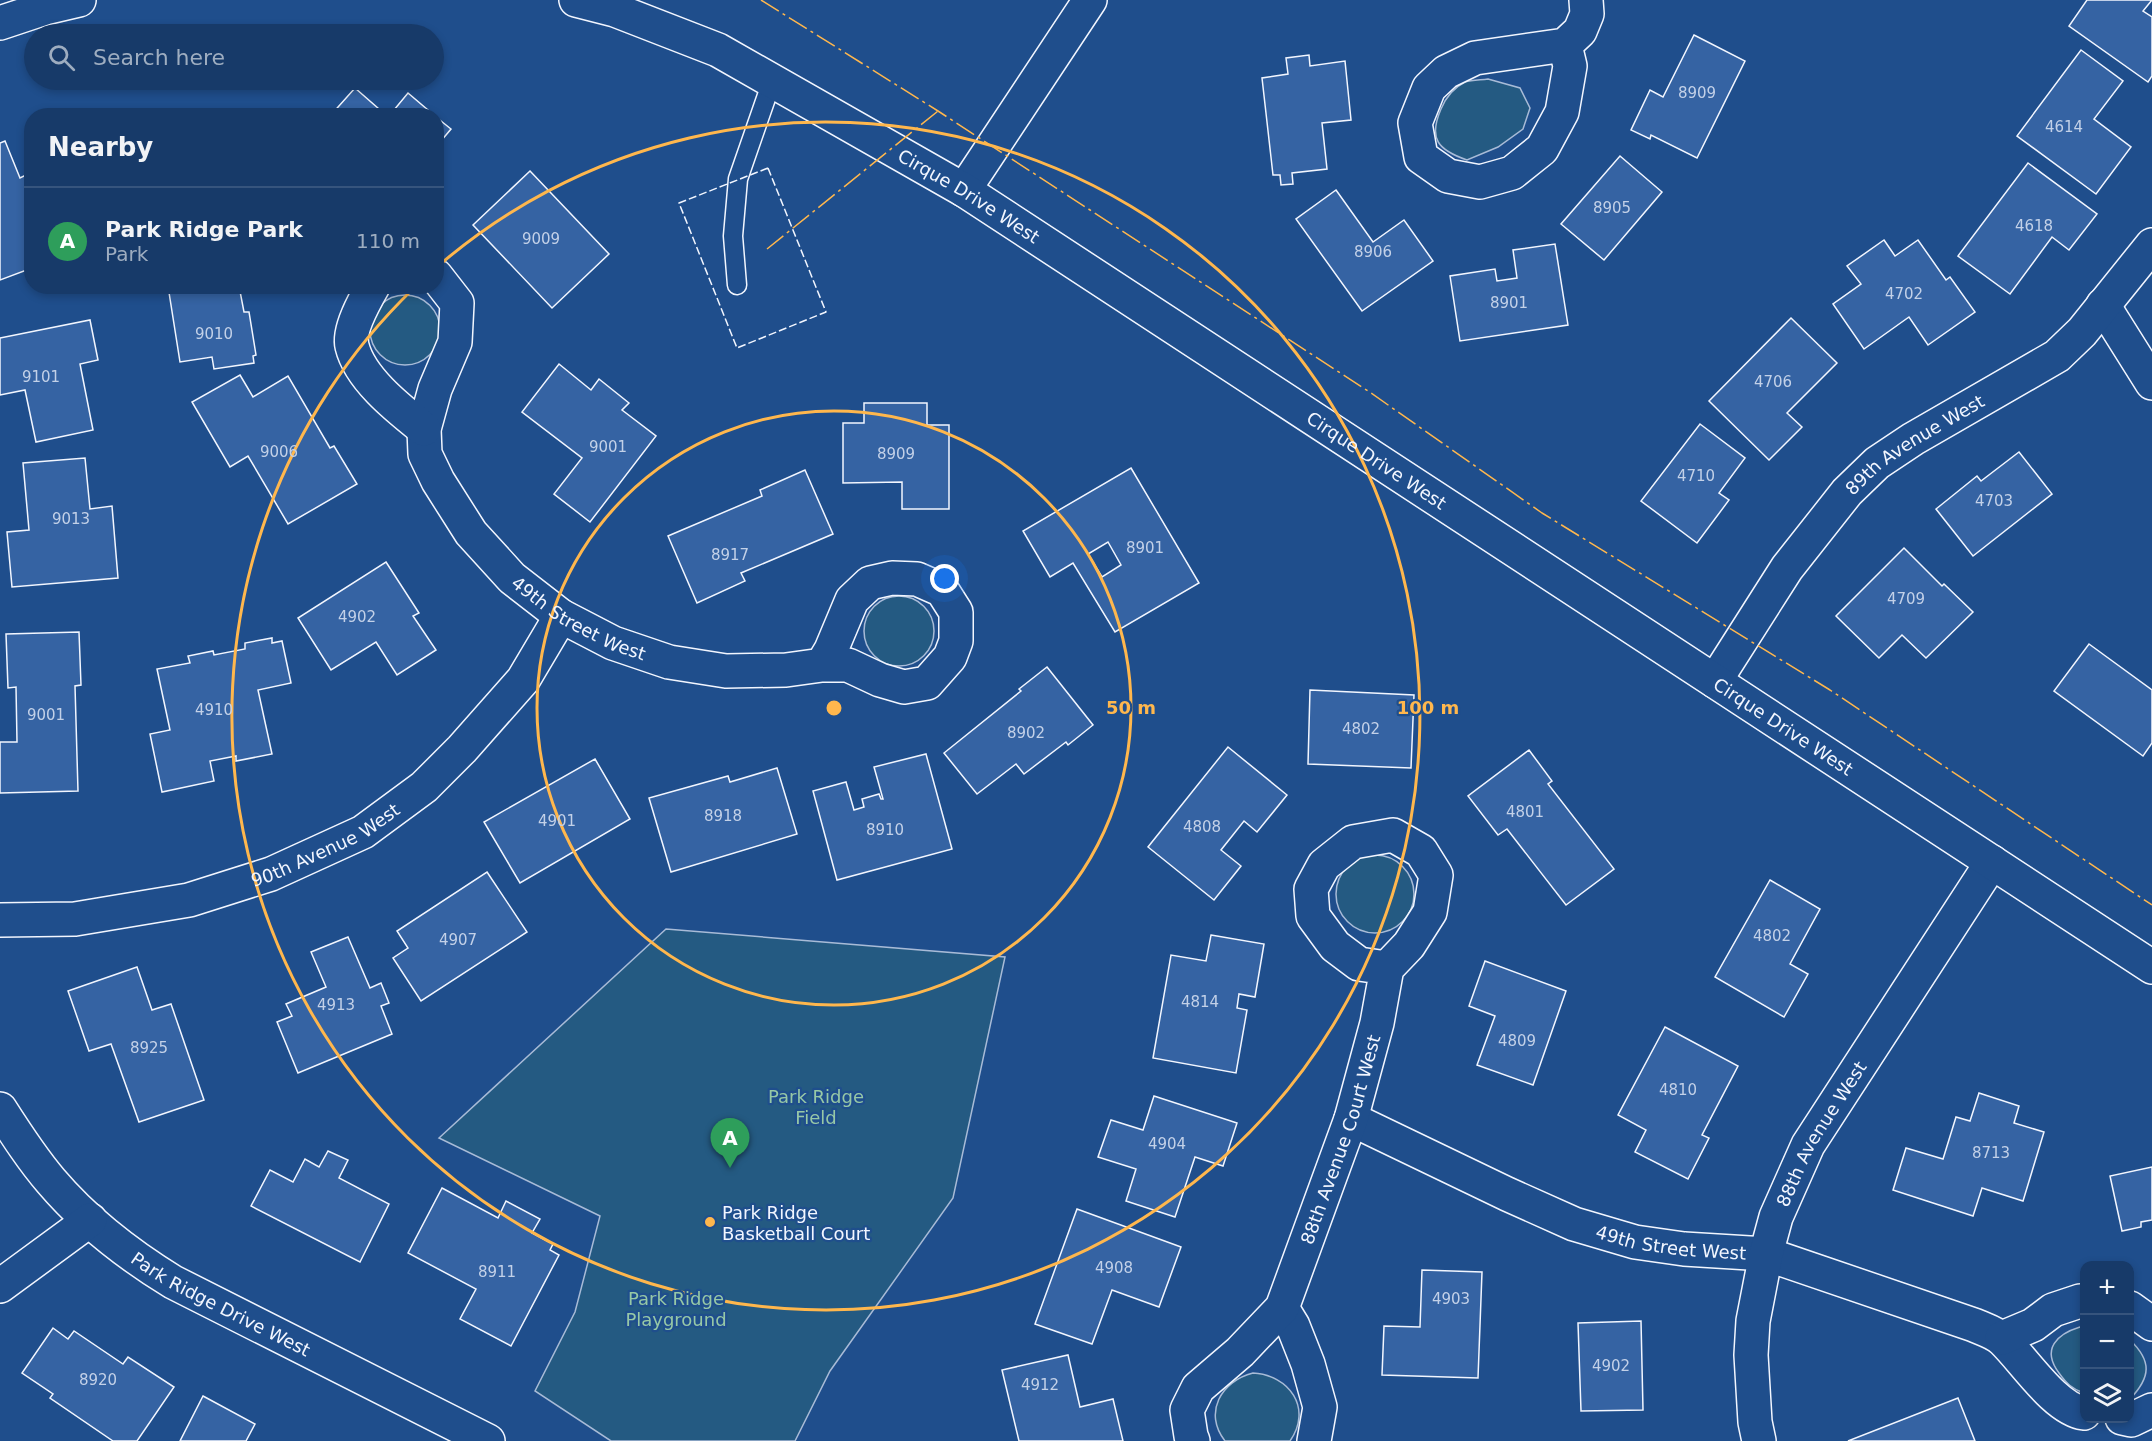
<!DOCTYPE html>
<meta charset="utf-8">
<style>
body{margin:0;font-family:"DejaVu Sans",sans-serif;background:#244571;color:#f1f3f6}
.controls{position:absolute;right:18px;bottom:18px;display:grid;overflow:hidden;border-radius:12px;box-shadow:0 3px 9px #0003}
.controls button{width:54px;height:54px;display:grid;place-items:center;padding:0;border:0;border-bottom:2px solid #36547d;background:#173a69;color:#f1f3f6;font:30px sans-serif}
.you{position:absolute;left:945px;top:579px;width:21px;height:21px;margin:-15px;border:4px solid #fff;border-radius:50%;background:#1a73e8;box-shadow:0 0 0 9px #1a73e833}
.badge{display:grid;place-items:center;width:39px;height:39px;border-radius:50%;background:#bca0f2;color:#fff;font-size:20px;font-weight:700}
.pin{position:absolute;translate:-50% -50px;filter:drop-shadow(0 2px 3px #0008)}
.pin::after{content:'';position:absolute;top:32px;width:21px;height:18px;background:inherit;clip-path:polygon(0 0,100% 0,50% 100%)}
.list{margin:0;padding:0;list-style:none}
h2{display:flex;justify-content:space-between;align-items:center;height:78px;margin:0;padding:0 24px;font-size:26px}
h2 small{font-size:20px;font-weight:400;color:#9eadc0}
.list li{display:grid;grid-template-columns:39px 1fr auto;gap:18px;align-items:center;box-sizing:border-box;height:108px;padding:0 24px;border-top:2px solid #36547d}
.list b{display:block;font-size:22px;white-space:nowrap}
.list p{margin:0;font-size:20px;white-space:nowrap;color:#9eadc0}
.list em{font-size:20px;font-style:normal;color:#9eadc0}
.icon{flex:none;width:33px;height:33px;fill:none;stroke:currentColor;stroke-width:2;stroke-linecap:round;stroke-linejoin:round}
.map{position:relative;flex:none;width:2152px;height:1441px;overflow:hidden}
.search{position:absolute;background:#173a69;box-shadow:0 3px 9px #0003;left:24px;top:24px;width:420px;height:66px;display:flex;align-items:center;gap:15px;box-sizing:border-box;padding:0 21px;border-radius:33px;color:#9eadc0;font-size:22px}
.panel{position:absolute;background:#173a69;box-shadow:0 3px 9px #0003;left:24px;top:108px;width:420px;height:186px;border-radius:24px}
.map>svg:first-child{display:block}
.green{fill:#245a82;stroke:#a8bbd7;stroke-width:1.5}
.building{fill:#3563a3;stroke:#f2f6ff;stroke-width:1.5;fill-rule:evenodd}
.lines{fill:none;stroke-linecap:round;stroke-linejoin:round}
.service-casing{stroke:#f2f6ff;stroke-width:21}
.minor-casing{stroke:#f2f6ff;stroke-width:36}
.tertiary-casing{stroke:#f2f6ff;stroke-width:36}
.service{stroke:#1f4e8c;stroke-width:18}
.minor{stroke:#1f4e8c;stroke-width:33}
.tertiary{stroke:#1f4e8c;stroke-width:33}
.fence{stroke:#f2f6ff;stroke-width:1.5;stroke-dasharray:8 3;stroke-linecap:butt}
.power{stroke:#ffb74d;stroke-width:1.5;stroke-dasharray:21 4.5 3 4.5;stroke-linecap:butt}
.ring{fill:none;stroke:#ffb74d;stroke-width:3}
.poi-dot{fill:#ffb74d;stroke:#1f4e8c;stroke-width:2}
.labels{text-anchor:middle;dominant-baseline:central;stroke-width:4.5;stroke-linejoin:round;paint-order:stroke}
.number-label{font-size:15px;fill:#c3d1e8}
.street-label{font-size:18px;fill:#f2f6ff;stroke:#1f4e8c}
.park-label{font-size:18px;fill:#97c8a6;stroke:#1f4e8c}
.poi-label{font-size:18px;fill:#f2f6ff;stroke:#1f4e8c;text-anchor:start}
.centre{fill:#ffb74d;stroke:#1f4e8c;stroke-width:3}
.ring-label{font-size:18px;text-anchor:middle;font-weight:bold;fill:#ffb74d;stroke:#1f4e8c;stroke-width:4.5;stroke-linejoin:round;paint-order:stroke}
</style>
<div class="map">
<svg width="2152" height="1441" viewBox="0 0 2152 1441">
<rect width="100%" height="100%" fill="#1f4e8c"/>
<!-- green -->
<g class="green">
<path d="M1488,79L1520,88L1530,108L1523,129L1498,147L1467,160C1438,150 1428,139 1441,109C1446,97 1453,88 1465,82C1472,80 1481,80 1488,79Z"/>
<circle cx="405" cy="330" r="35"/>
<circle cx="899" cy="631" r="35"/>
<circle cx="1375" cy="894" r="39"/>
<polygon points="666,929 1005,957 953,1198 830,1371 795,1441 611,1441 535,1391 575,1312 600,1216 439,1138"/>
<path d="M2080,1327L2084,1328V1393C2072,1389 2066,1383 2059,1373C2041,1349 2057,1334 2080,1327Z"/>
<path d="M2130,1340C2152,1361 2151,1377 2130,1399Z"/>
<path d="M1253,1373C1289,1375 1313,1408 1290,1441H1225C1203,1413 1221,1381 1253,1373Z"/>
</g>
<!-- building -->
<g class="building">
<polygon points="2087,0 2152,0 2143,11 2152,17 2152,76 2148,82 2069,26"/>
<polygon points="1694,35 1745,61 1697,158 1651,135 1650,139 1631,130 1650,90 1663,97"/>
<polygon points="2081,50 2123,81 2094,119 2131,147 2096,194 2017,136"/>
<polygon points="1309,55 1310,66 1345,61 1351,120 1322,123 1327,169 1292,173 1293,184 1281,185 1280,175 1273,175 1262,78 1288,74 1286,58"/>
<polygon points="355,88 387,116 330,116"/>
<polygon points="408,93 435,116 389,116"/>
<polygon points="436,117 451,129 436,147"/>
<polygon points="5,141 20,178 30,173 32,176 32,268 0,280 0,143"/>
<polygon points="1620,156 1662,192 1604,260 1561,224"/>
<polygon points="2028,163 2097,214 2069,250 2052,237 2010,294 1958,256"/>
<polygon points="530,171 609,254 552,308 473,225"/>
<polygon points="1336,190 1373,242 1404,220 1433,261 1362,311 1296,219"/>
<polygon points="1884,240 1895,256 1918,240 1946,280 1950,277 1975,312 1928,345 1909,317 1864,349 1833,304 1861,284 1847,266"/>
<polygon points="1555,244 1568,325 1460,341 1450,276 1495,269 1497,281 1517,278 1513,250"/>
<polygon points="168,286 239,286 244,312 249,312 256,355 253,356 254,363 214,369 212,357 180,362"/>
<polygon points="1791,318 1837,363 1787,413 1802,427 1769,460 1709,401"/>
<polygon points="90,320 98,360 80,364 93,430 36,442 25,390 0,395 0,338"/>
<polygon points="559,364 591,390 599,379 629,403 622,410 656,436 590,522 554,494 582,458 522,412"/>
<polygon points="240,375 253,397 288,376 330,448 334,446 357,484 288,524 248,456 230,467 192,402"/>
<polygon points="864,403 927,403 927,425 949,425 949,509 902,509 902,482 843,483 843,423 864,423"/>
<polygon points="1700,424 1745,458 1719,493 1729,500 1697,543 1641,501"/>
<polygon points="2019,452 2052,494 1973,556 1936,509 1977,476 1981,481"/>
<polygon points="85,458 90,509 112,506 118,578 12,587 7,532 29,530 23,463"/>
<path d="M1131,468L1199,583L1115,632L1073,563L1050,577L1023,531ZM1108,542L1121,565L1102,577L1088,554Z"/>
<polygon points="805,470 833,534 741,573 745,581 697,603 668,536 762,496 760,490"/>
<polygon points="1904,548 1942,586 1944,584 1973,612 1926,658 1902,635 1879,658 1836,616"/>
<polygon points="386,562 419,613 413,616 436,650 397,675 376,642 331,670 298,618"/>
<polygon points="79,632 81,685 75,686 78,791 0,793 0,742 17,742 16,687 8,688 6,634"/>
<polygon points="272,638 272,643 282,641 291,683 258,690 272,754 236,761 236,756 210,761 214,781 162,792 150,734 170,730 157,669 190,663 188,656 213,651 214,655 245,649 245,643"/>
<polygon points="2089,644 2152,690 2152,743 2143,756 2054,691"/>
<polygon points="1047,667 1093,725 1068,745 1066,742 1024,774 1016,764 977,794 944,753 1021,691 1019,689"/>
<polygon points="1310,690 1414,695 1411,768 1308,764"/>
<polygon points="1228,747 1287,795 1257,832 1244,821 1221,850 1241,866 1214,900 1148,847"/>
<polygon points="1529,750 1552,781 1548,784 1614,869 1566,905 1507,829 1498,835 1468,796"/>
<polygon points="926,754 952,849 837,880 813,791 846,782 854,810 864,807 862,799 879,794 881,799 883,799 874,767"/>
<polygon points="595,759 630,819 520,883 484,822"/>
<polygon points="777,768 797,834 671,872 649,798 728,776 730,782"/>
<polygon points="487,872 527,932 421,1001 393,958 408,948 397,931"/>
<polygon points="1770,880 1820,909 1790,964 1808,974 1784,1017 1715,977"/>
<polygon points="1211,935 1264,944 1255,997 1239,994 1237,1008 1247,1010 1236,1073 1153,1058 1171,955 1206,961"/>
<polygon points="348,937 370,988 381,983 389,1003 381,1006 392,1034 298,1073 277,1022 292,1016 286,1004 326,987 311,952"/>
<polygon points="1485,961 1566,991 1533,1085 1477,1065 1495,1016 1469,1006"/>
<polygon points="137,967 152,1010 171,1004 204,1100 139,1122 111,1044 89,1051 68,991"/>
<polygon points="1665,1027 1738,1066 1702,1135 1709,1138 1688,1179 1635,1152 1646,1130 1618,1115"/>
<polygon points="1979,1093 2019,1106 2014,1123 2044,1132 2023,1201 1982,1188 1973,1216 1893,1190 1906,1148 1943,1159 1956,1117 1970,1121"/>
<polygon points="1154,1096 1237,1123 1223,1166 1195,1157 1175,1217 1126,1201 1136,1169 1098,1157 1111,1120 1143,1130"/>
<polygon points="328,1151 348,1160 339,1178 389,1204 360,1262 251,1206 270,1170 293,1182 305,1159 319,1167"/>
<polygon points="2152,1167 2152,1220 2141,1222 2141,1227 2122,1231 2110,1176"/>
<polygon points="442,1188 498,1218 506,1201 540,1219 532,1233 553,1244 550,1250 559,1255 511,1346 460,1319 476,1289 408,1253"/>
<polygon points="1077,1209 1181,1247 1159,1307 1112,1290 1092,1344 1035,1324"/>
<polygon points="1422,1270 1482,1272 1478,1378 1382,1375 1384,1326 1420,1327"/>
<polygon points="1641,1321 1643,1410 1581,1411 1578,1323"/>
<polygon points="53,1328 68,1339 74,1331 123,1364 128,1357 174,1387 137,1441 113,1441 50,1398 53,1394 22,1373"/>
<polygon points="1068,1355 1080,1407 1113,1399 1123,1441 1019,1441 1002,1370"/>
<polygon points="203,1396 255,1424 246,1441 180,1441"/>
<polygon points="1958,1398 1975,1441 1848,1441"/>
</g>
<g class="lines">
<!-- service casing -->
<g class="service-casing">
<polyline id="service" points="737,285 733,236 738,179 772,81"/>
</g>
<!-- minor casing -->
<g class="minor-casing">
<g id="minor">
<polyline points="1565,45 1570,66 1562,112 1542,149 1512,173 1480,182 1448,176 1421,157 1415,123 1429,88 1446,72 1475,58 1565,45 1580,31 1587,14 1586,0"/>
<polyline points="964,190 1090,0"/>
<path id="s1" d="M436,276L457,303L455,342L435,389L424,429L425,454L438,481L471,533L512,578L561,616L613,643L669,662L726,671L786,670L822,665H848L880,680L904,687L927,683L950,657L956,641V612L942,590L917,579L892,578L870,583L852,600L831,650L822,665"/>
<path d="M373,286C365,300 348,330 352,346C360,379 399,409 424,429"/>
<polyline points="2103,305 2152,383"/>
<path id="s2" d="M1715,681L1787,568L1847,492L1877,463L1913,439L2057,356L2082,332L2152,245"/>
<path id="s3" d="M0,920L75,919L189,900L271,874L363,832L424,787L462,749L523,680L561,616"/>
<path id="s4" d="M0,1109C16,1134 32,1159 51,1181C85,1221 129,1255 173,1282L488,1441"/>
<path id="s5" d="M1351,1119L1507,1194L1574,1224L1635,1242L1684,1249L1766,1254L1974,1325C1983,1329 1996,1333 2003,1340C2024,1360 2055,1409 2084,1413"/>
<polyline points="0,1286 90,1220"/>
<polyline points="1282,1308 1293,1326 1308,1364 1320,1407 1314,1441"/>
<polyline points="2130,1308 2152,1324"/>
<polyline points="2002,1338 2033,1325 2053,1310 2080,1301 2084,1301"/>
<polyline points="2122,1418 2131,1420 2152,1410"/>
<path id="s6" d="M1193,1441L1191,1436L1187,1410L1198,1388L1240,1352L1282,1308L1351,1119L1377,1023L1387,968L1409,945L1430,912L1436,875L1421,851L1393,835L1353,842L1324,865L1311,889L1313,916L1335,946L1359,964L1387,968"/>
<path id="s7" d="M1759,1441L1755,1422L1751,1355L1753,1321L1766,1254L1776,1217L1808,1145L1992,862"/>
</g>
</g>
<!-- tertiary casing -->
<g class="tertiary-casing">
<g id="tertiary">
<path id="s8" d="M576,0L615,10L718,50L964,190L2152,967"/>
<polyline points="0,23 45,8 79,0"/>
</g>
</g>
<!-- service -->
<use href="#service" class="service"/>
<!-- minor -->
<use href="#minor" class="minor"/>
<!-- tertiary -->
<use href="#tertiary" class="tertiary"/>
<!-- fence -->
<polygon class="fence" points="768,168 826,312 737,348 679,203"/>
<!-- power -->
<g class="power">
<polyline points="761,0 938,111 1371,393 1542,513 1830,690 2152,905"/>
<polyline points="767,249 938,111"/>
</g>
</g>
<!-- distance rings -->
<g class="ring">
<circle cx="834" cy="708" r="297"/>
<path d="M437 267A594 594 0 1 1 414 288"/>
</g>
<!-- markers -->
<circle class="poi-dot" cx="710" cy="1222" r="6"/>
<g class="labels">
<!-- number labels -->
<g class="number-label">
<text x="1697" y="93">8909</text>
<text x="2064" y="127">4614</text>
<text x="1612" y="208">8905</text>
<text x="2034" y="226">4618</text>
<text x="541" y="239">9009</text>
<text x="1373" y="252">8906</text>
<text x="1904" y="294">4702</text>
<text x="1509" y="303">8901</text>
<text x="214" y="334">9010</text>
<text x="41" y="377">9101</text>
<text x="1773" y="382">4706</text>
<text x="608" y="447">9001</text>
<text x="279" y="452">9006</text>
<text x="896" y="454">8909</text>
<text x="1696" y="476">4710</text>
<text x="1994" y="501">4703</text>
<text x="71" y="519">9013</text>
<text x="1145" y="548">8901</text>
<text x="730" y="555">8917</text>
<text x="1906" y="599">4709</text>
<text x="357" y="617">4902</text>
<text x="214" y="710">4910</text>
<text x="46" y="715">9001</text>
<text x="1361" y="729">4802</text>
<text x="1026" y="733">8902</text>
<text x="1525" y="812">4801</text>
<text x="723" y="816">8918</text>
<text x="557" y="821">4901</text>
<text x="1202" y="827">4808</text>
<text x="885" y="830">8910</text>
<text x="1772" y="936">4802</text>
<text x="458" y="940">4907</text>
<text x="1200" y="1002">4814</text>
<text x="336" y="1005">4913</text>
<text x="1517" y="1041">4809</text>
<text x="149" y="1048">8925</text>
<text x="1678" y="1090">4810</text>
<text x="1167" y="1144">4904</text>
<text x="1991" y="1153">8713</text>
<text x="1114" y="1268">4908</text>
<text x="497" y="1272">8911</text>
<text x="1451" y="1299">4903</text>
<text x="1611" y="1366">4902</text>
<text x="98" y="1380">8920</text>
<text x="1040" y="1385">4912</text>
</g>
<!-- street labels -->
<g class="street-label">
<text stroke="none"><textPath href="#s8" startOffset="441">Cirque Drive West</textPath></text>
<text stroke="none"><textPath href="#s2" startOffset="314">89th Avenue West</textPath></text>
<text stroke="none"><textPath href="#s8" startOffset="927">Cirque Drive West</textPath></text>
<text stroke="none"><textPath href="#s1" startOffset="422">49th Street West</textPath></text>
<text stroke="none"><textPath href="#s8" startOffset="1413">Cirque Drive West</textPath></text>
<text stroke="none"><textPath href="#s3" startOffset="338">90th Avenue West</textPath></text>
<text stroke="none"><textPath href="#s7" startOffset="322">88th Avenue West</textPath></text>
<text stroke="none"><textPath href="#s6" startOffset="351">88th Avenue Court West</textPath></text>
<text stroke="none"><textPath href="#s5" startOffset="346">49th Street West</textPath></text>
<text stroke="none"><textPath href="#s4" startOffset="300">Park Ridge Drive West</textPath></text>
</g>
<!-- park labels -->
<g class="park-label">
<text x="816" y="1096">Park Ridge<tspan x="816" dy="21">Field</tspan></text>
<text x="676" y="1298">Park Ridge<tspan x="676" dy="21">Playground</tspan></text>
</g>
<!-- poi labels -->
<g class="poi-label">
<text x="722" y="1212">Park Ridge<tspan x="722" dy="21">Basketball Court</tspan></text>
</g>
</g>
<circle cx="834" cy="708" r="9" class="centre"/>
<g class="ring-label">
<text x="1131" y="714">50 m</text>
<text x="1428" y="714">100 m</text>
</g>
</svg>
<div class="controls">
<button>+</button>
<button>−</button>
<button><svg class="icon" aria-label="layers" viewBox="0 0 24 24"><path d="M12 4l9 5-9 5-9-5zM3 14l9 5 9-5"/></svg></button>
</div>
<div class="you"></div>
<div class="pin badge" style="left:730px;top:1168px;background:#2e9e5b">A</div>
<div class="search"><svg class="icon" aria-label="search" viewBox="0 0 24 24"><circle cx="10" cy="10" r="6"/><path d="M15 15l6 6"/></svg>Search here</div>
<section class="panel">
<h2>Nearby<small></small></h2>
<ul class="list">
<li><span class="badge" style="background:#2e9e5b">A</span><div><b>Park Ridge Park</b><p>Park</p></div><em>110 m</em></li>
</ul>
</section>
</div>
